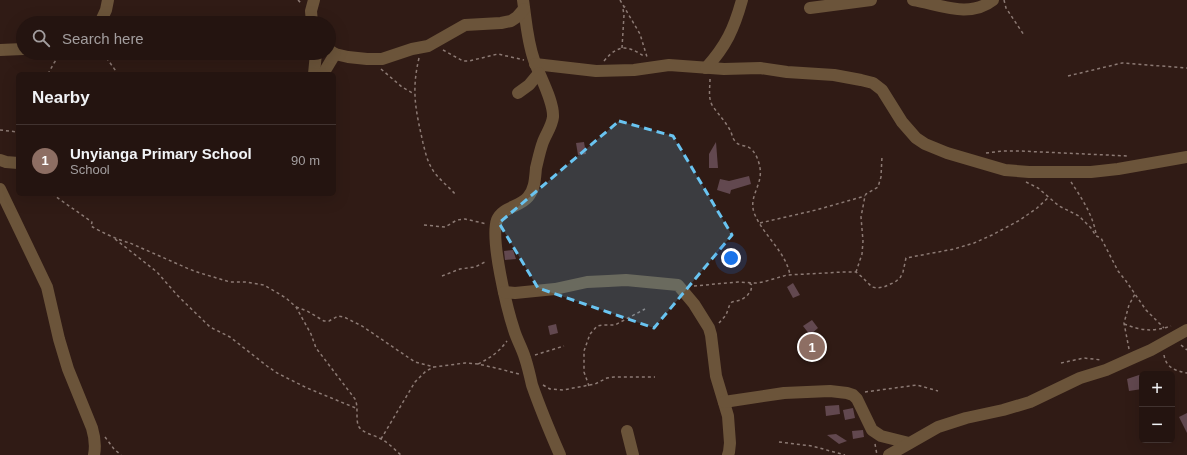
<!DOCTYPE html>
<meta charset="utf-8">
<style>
body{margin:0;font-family:Arial,sans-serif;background:#2c1d19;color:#f1f3f6}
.controls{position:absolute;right:12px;bottom:12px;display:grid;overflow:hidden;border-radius:6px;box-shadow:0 4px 16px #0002}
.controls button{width:36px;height:36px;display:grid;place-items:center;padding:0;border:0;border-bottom:1px solid #413330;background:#241410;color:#f1f3f6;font:20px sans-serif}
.you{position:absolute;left:731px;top:258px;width:14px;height:14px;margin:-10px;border:3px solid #fff;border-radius:50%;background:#1a73e8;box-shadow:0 0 0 6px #1a73e833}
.badge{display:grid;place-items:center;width:26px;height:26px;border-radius:50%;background:#2563eb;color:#fff;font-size:13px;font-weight:700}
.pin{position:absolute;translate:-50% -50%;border:2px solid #fff;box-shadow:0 1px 4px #0006}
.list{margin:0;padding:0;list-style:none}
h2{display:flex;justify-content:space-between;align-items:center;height:52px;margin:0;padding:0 16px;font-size:17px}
h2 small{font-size:13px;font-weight:400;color:#a39e9f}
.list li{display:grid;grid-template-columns:26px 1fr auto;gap:12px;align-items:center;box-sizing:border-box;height:72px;padding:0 16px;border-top:1px solid #413330}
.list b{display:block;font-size:15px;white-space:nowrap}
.list p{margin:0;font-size:13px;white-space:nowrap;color:#a39e9f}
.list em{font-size:13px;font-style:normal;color:#a39e9f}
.icon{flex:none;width:22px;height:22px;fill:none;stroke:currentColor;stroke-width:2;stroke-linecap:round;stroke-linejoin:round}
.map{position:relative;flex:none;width:1187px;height:455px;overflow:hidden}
.search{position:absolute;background:#241410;box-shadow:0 4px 16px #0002;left:16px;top:16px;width:320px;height:44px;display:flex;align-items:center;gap:10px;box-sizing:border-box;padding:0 14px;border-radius:22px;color:#a39e9f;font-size:15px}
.panel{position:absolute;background:#241410;box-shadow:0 4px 16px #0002;left:16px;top:72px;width:320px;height:124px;border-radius:6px}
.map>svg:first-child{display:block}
.building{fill:#62484f}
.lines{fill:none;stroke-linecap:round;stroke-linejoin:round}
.path{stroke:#8c7a74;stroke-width:1.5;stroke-dasharray:3 3;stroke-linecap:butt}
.minor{stroke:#6b543a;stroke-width:12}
.marked{fill:#69c4f1;fill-opacity:0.2;stroke:#69c4f1;stroke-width:3;stroke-dasharray:8 5;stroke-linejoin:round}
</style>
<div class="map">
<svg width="1187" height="455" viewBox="0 0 1187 455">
<rect width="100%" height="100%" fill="#301b15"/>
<!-- building -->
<g class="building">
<polygon points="584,142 586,154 578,155 576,143"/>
<polygon points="716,142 718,168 709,168 709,154"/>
<polygon points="749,176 751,184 731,190 730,194 717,190 720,179 729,181"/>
<polygon points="513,250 516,259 505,260 504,251"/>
<polygon points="793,283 800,295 793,298 787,287"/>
<polygon points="812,320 818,328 810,335 803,326"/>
<polygon points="556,324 558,333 550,335 548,326"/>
<polygon points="821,344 823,356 813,357 811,346"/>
<polygon points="1142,374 1142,389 1129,391 1127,379"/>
<polygon points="839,405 840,414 826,416 825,406"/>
<polygon points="853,408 855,418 845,420 843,410"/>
<polygon points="1187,413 1187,433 1179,417"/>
<polygon points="863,430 864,437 853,439 852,431"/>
<polygon points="836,434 847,441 839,444 827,435"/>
</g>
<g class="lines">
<!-- path -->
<g class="path">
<polyline points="298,0 302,4"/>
<polyline points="620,0 640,34 647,57"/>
<polyline points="1004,0 1006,8 1024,35"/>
<polyline points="622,48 624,15 623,9 625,6"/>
<polyline points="443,50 463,61 469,61 498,54 524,60"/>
<polyline points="103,53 118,74"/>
<path d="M419,58C411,92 416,111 423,143C425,151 427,160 431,167C436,177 447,185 455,194"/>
<path d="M604,61C618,44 628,45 645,57"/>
<polyline points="381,69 402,87 414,94"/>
<polyline points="48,74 54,63 61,53"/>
<polyline points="1068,76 1122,63 1187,68"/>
<path d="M710,79C710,88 708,97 712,105C718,114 725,121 730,130C732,133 732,138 735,141C738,146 744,145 748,147C755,150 759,161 760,168C763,186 747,197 755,215C764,236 786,252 790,275"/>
<polyline points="0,130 18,132"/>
<polyline points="986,153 1003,151 1020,151 1128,156"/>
<polyline points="1026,182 1038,188 1059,206 1079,216 1091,228 1096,236 1101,238 1118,271 1126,281 1146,310 1164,328"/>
<path d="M1071,182C1081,197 1093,215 1096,234"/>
<path d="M52,194L92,222L91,226C101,232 118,240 130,243L189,269L200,273L230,282H246L264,285L286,298L296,307L311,334L316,348L355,399C359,407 355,420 359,427C364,434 375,435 381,439C389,443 395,450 401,455"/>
<polyline points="760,223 816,210 865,196"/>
<polyline points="424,225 445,227 457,220 465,219 487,224"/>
<polyline points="115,239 157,272 177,295 210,327 230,337 267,366 277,373 307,388 358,409"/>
<polyline points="856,272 862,254 863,241 861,217 865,196 866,194 878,187 881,177 882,156"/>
<polyline points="442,276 460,269 475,267 487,261"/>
<polyline points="694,286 738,282 756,283 763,282 787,275 826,273 842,272 856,272 862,277 872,287 877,288 884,287 895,282 900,278 903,272 906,258 954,249 974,243 992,235 1020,220 1037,208 1049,197"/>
<polyline points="296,307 307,311 324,321 329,321 338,316 344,317 362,326 415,362 434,367 465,363 478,364 500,369 519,374"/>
<polyline points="719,323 726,315 730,304 732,302 741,300 747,296 751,290 752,285 749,283"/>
<path d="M1124,324C1143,331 1152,332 1171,326"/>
<polyline points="1181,345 1187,350"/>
<polyline points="1129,349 1124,323 1129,305 1135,294"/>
<polyline points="535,355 564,346"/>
<path d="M1164,355C1166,368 1176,371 1187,373"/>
<polyline points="1061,363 1084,358 1102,360"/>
<path d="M478,364C490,358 499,352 507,341"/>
<polyline points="543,385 550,389 563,390 595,384 607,378 614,377 655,377"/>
<polyline points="589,386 584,372 584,351 590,334 597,326 603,325 615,325 645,309"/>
<polyline points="865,392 917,385 938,391"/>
<polyline points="105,437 114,449 121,455"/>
<polyline points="381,439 415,382 426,371 434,367"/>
<polyline points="779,442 812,446 845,455"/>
<polyline points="875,444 877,455"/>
</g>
<!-- minor -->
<g class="minor">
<path d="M523,0C526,20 527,40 534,60C539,75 554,101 553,117C552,126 546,134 543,142C540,150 538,160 536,168C535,178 535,189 528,197C520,207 502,207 497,220C490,239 507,309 514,330C517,340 522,348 525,358C528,367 530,376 532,385C540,408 550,432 560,455"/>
<path d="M913,0C939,4 969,19 993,0"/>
<polyline points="810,8 871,0"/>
<polyline points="100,23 106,10 108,0"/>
<polyline points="312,23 311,11 314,0"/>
<polyline points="0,50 23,49"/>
<polyline points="329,50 335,54 348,57 367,59 382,59 412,49 428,46 465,25 501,23 511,21 517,17 524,9"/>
<polyline points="535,64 596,71 634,70 669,65 724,69 760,68 787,72 834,75 861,80 873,83 882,90 902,122 916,138 925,144 947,153 1005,170 1029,172 1091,172 1118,169 1187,157"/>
<path d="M706,68C726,46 734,29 742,0"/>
<polyline points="314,74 316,53"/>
<polyline points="323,74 335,54"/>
<polyline points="518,93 529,85 539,73"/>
<polyline points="0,160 6,162 18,163"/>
<path d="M0,189L47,287L59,339L68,369L92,428C95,438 96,445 94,455"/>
<polyline points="504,292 515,293 555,289 587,282 608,281 626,280 678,285 694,304 709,328 711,335 716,376 728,416 730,443 729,452 728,455"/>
<polyline points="724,402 784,393 830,391 847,393 853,395 857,399 872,430 881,436 909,443"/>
<polyline points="627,431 633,455"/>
<polyline points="889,455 938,427 966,418 1003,410 1030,402 1080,378 1106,370 1135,357 1151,350 1187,330"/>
</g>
</g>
<!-- marked area -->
<path class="marked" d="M619,121L673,136L732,235L654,328L538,288L499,223Z"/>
</svg>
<div class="controls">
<button>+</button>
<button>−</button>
</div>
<div class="you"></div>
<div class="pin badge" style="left:812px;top:347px;background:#8d6e63">1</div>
<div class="search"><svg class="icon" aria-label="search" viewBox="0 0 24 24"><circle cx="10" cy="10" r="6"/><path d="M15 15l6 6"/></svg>Search here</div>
<section class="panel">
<h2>Nearby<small></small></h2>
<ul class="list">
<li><span class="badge" style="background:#8d6e63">1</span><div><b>Unyianga Primary School</b><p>School</p></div><em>90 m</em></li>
</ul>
</section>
</div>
